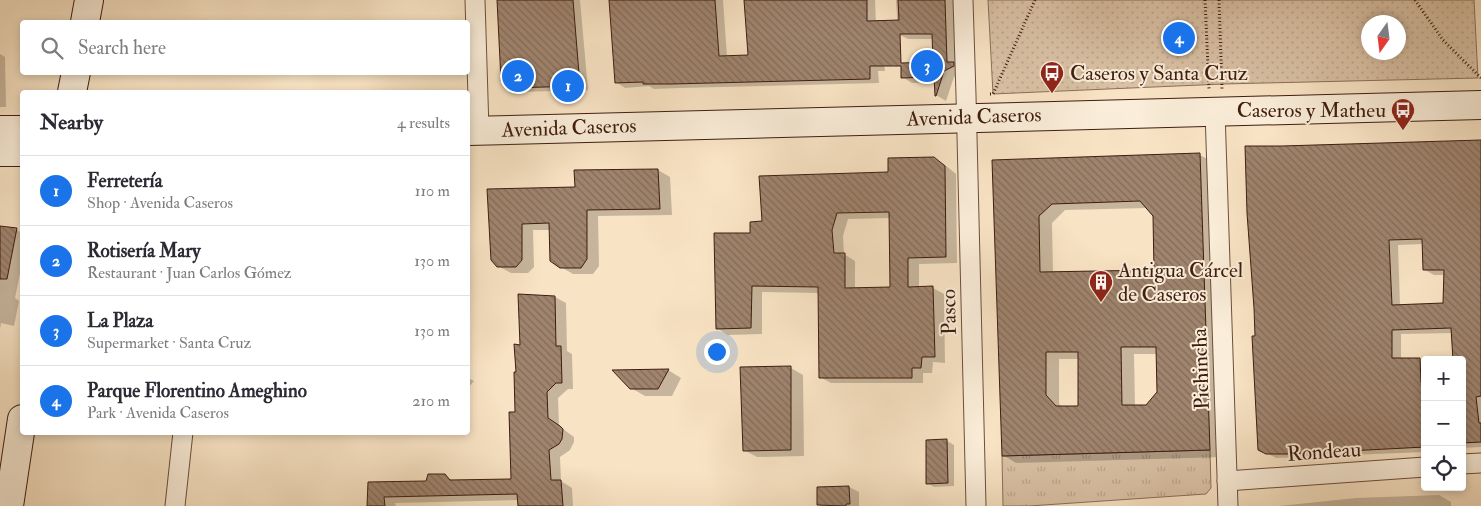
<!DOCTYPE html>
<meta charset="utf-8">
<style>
body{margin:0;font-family:"IM FELL Double Pica",serif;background:#f7f7f7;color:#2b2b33}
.controls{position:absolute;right:15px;bottom:15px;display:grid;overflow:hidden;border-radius:5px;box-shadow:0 2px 8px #0003}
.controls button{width:45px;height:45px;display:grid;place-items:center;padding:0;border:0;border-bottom:1px solid #e1e1e2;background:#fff;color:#2b2b33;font:25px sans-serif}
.compass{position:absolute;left:1361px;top:15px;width:45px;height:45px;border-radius:50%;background:#fff;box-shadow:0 2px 8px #0003;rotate:194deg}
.you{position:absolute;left:716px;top:351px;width:18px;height:18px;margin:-12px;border:4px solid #fff;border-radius:50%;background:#1a73e8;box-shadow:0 0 0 8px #1a73e833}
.badge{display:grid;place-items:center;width:32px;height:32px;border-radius:50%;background:#1a73e8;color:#fff;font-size:16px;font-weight:700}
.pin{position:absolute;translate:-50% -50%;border:2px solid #fff;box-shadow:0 1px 5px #0006}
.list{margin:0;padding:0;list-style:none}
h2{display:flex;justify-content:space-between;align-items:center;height:65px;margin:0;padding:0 20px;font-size:21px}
h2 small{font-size:16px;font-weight:400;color:#7c7c81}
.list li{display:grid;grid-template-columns:32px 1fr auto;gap:15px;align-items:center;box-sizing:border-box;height:70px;padding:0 20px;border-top:1px solid #e1e1e2}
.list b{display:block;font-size:19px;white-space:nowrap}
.list p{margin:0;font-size:16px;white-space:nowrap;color:#7c7c81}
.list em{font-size:16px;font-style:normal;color:#7c7c81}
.icon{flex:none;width:28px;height:28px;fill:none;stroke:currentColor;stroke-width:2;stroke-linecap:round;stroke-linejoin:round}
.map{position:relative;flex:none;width:1481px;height:506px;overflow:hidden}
.search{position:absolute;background:#fff;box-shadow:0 2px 8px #0003;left:20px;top:20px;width:450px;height:55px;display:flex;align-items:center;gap:12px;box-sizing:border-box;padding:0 18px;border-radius:5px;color:#7c7c81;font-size:19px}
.panel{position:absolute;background:#fff;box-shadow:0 2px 8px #0003;left:20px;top:90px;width:450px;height:345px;border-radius:5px}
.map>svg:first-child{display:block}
.grass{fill:url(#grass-tufts);stroke:#8c6f5a}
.park{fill:url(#park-dots);stroke:#8c6f5a;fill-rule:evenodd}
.shadow{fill:#0003;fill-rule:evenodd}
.building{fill:url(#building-back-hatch);stroke:#3f1d10;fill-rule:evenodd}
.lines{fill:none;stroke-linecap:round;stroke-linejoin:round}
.minor-casing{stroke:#6d4e3d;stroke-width:21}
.secondary-casing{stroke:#3f1d10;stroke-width:30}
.path{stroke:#3f1d10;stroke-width:3;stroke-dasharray:1 2.5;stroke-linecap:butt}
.minor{stroke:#faedd9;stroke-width:19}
.secondary{stroke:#faedd9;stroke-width:28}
.labels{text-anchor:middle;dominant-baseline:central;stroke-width:4;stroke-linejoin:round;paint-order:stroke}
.poi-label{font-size:21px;fill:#3f1d10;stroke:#faedd9;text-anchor:start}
.street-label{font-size:21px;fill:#3f1d10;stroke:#faedd9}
</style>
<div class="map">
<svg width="1481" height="506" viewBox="0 0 1481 506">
<defs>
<pattern id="grass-tufts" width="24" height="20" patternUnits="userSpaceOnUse" patternTransform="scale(1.25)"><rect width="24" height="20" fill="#d9c1a5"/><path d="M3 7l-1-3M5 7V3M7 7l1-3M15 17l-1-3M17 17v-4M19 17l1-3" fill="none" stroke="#bba58d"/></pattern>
<pattern id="park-dots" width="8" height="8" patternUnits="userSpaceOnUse" patternTransform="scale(1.25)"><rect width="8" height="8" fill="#d9c1a5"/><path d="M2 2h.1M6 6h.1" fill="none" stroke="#bba58d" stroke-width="1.8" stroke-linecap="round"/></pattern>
<pattern id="building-back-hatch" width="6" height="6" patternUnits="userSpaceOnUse" patternTransform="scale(1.25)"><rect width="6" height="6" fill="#9f846e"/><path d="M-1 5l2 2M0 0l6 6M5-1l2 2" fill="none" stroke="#836b59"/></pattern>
</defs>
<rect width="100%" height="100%" fill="#f8e3c4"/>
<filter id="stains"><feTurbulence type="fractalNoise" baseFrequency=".004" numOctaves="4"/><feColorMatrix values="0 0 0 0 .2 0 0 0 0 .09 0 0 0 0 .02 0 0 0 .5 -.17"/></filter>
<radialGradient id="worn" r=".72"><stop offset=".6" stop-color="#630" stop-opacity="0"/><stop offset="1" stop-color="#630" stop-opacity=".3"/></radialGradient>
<!-- grass -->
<polygon class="grass" points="1210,450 1211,488 1206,494 1029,506 1003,506 1002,456"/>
<!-- park -->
<path class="park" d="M988,0H1474L1478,78L1223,84L993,94ZM1368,22H1398V52H1368Z"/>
<!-- shadow -->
<g class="shadow">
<polygon points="498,0 580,0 588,90 519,92 511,87"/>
<polygon points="610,0 723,0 727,57 749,56 745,0 875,0 876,25 880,27 885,71 878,71 879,83 680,88 654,89 649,86 625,88 616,82"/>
<polygon points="896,0 954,0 963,71 954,77 946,101 936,95 936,82 912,83 902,77 935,64 934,39 908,39 898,34"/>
<polygon points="0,54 5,57 6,107 0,107"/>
<path d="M1481,142V447L1462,448V360L1453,333L1401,334V359H1420L1425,362V452L1276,458L1259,449L1256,337ZM1423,244L1425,270L1434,275H1445L1444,304L1400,306L1398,245Z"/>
<path d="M1200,155L1213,162L1223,457L1016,463L1003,455L993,161ZM1148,208L1154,216L1156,272L1053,273L1052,223L1065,210ZM1134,354H1158V393L1147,406H1135ZM1059,359H1079V407H1062L1059,404Z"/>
<path d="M934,158L945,165L956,174L957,263L919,264V288H933L944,294L945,363L933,362L932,373H923V383H831L820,377V293L762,292V334L728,335L717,328L751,234L763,223L889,173ZM890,218L891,288L855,289V261L844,254L843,236L848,219Z"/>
<polygon points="658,170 670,177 672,215 598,216 599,266 593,274 573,274 561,267 550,230 533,230 534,267 528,273 511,273 498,266 488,190 576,188"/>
<polygon points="0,227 17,230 22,233 22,264 15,298 19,301 14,326 1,323 0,329"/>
<polygon points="555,297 566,303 567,351 572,354 573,389 568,389 558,398 559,426 574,437 574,442 570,450 560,457 561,481 572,488 573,506 519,506 519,500 395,503 396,506 369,506 369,484 427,482 444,476 454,481 513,481 517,373 522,346"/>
<polygon points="791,368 803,375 804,456 757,457 744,450"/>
<polygon points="668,370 681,378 672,396 645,396 631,388"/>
<polygon points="468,378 474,381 468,388"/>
<polygon points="947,441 954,445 954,486 934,487 927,483"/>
<polygon points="849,487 859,492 859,506 821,506 818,504 818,488"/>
<polygon points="1439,495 1451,502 1451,506 1279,506 1356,498"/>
</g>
<!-- building -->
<g class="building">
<polygon points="497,0 573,0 580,86 510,88 501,81"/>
<path d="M609,0H715L719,56L748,55L744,0H867V21L899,20L898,0H945L947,62H954V66L944,71L936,96H935L934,77L901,78V66H870V79L671,84H643V82L615,83ZM900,34H932L933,62L901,63Z"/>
<path d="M1481,140V396L1476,397L1479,423H1481V442L1462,443V360H1453L1451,328L1392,330V358H1420L1421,383H1425V447L1290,454H1266L1258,450L1252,336H1255L1254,308L1247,213L1245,146H1282ZM1422,239L1423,270H1444L1443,303L1392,305L1389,240Z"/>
<path d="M1200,153L1210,450L1002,456L992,160ZM1140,201L1153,216L1154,270L1040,272L1039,216L1052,204ZM1121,347H1156L1157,392L1146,405H1122ZM1046,352H1078V406H1056L1046,395Z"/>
<path d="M934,157L945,166L946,257L908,258V287L933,286L935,357H922L921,368H912V378H819L818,287L752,286L751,328L716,329L714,233H750V222L762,221L759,176L888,172V158ZM889,212L890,287L845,288V253H834L832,230L837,213Z"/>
<polygon points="658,169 660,209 587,210 587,259 581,268 560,268 550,261 549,223 522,224 522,260 516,267 497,267 491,260 487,189 575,187 574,170"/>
<polygon points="0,226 17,228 7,279 0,279"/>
<polygon points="518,294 555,296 556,346 561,346 562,383 556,383 547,392 548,418 560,426 563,429 562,439 559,444 549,450 551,480 561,480 563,506 518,506 517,494 384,497 385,506 367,506 368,482 426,481 428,474 445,474 450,480 511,479 509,412 515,412 514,372 516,372 514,344 520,345"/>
<polygon points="791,366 791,450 743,451 740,367"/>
<polygon points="669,369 658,389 630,389 612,370"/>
<polygon points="947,439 948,483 926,484 926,440"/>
<polygon points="849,486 850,504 846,504 846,506 817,505 817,487"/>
</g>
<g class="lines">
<!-- minor casing -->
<g class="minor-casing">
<g id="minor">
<polyline points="475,0 479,130"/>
<polyline points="963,0 966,95 976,506"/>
<polyline points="1215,111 1228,506"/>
<polyline points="1462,464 1481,463"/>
<polyline points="1227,481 1425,467"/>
<polyline points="175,506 183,432"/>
</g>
</g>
<!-- secondary casing -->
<g class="secondary-casing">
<g id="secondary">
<polyline points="85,22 89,0"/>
<polyline points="72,92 76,72"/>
<polyline points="0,130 22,130"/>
<polyline points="468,131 1481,105"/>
<polyline points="0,152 22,152"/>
<polyline points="9,506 22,419"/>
</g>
</g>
<!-- path -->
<g class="path">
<polyline points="1205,0 1209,90"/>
<polyline points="1219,0 1222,90"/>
<polyline points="1415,0 1443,40 1481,78"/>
<polyline points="990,94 993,94 1035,0"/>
</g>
<!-- minor -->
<use href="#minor" class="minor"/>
<!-- secondary -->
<use href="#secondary" class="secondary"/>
</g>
<!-- icons -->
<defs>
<g id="bus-pin" transform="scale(1.25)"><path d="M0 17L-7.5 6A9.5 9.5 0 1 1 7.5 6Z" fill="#8f2418" stroke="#faedd9"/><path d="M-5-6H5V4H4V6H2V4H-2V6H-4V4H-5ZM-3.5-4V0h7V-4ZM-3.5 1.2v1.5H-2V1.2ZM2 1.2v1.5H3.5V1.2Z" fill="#fff"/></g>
<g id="building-pin" transform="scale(1.25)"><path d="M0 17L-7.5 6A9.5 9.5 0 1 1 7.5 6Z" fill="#8f2418" stroke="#faedd9"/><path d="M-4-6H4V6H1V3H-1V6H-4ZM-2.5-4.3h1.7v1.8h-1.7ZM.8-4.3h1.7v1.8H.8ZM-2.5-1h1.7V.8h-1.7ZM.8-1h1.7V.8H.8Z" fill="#fff"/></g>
</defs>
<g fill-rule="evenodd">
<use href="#bus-pin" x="1052" y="73"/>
<use href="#bus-pin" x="1403" y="110"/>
<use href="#building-pin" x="1101" y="282"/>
</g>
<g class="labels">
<!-- poi labels -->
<g class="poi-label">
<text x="1070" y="73">Caseros y Santa Cruz</text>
<text x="1386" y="110" text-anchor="end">Caseros y Matheu</text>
<text x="1118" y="270">Antigua Cárcel<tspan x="1118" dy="24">de Caseros</tspan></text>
</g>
<!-- street labels -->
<g class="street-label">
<text transform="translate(974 117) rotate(-2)">Avenida Caseros</text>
<text transform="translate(569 128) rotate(-2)">Avenida Caseros</text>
<text transform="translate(949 312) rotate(-91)">Pasco</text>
<text transform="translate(1201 369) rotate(-92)">Pichincha</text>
<text transform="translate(1324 452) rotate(-4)">Rondeau</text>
</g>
</g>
<rect width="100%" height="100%" filter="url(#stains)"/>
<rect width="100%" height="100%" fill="url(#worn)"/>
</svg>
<div class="controls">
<button>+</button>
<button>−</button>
<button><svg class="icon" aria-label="locate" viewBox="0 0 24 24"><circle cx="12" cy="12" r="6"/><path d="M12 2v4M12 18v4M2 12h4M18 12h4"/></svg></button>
</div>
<svg class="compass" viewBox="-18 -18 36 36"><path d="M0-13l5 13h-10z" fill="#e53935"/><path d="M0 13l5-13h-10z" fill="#7c7c81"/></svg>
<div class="you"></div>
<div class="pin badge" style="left:568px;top:86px">1</div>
<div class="pin badge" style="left:518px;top:76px">2</div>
<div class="pin badge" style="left:927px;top:66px">3</div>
<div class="pin badge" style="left:1179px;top:38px">4</div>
<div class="search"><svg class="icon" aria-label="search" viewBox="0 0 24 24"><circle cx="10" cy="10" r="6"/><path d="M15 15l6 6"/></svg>Search here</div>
<section class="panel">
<h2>Nearby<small>4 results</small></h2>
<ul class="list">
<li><span class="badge">1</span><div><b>Ferretería</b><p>Shop · Avenida Caseros</p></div><em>110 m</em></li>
<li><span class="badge">2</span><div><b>Rotisería Mary</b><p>Restaurant · Juan Carlos Gómez</p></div><em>130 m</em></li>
<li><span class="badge">3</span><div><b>La Plaza</b><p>Supermarket · Santa Cruz</p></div><em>130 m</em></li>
<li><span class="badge">4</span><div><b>Parque Florentino Ameghino</b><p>Park · Avenida Caseros</p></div><em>210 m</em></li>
</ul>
</section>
</div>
